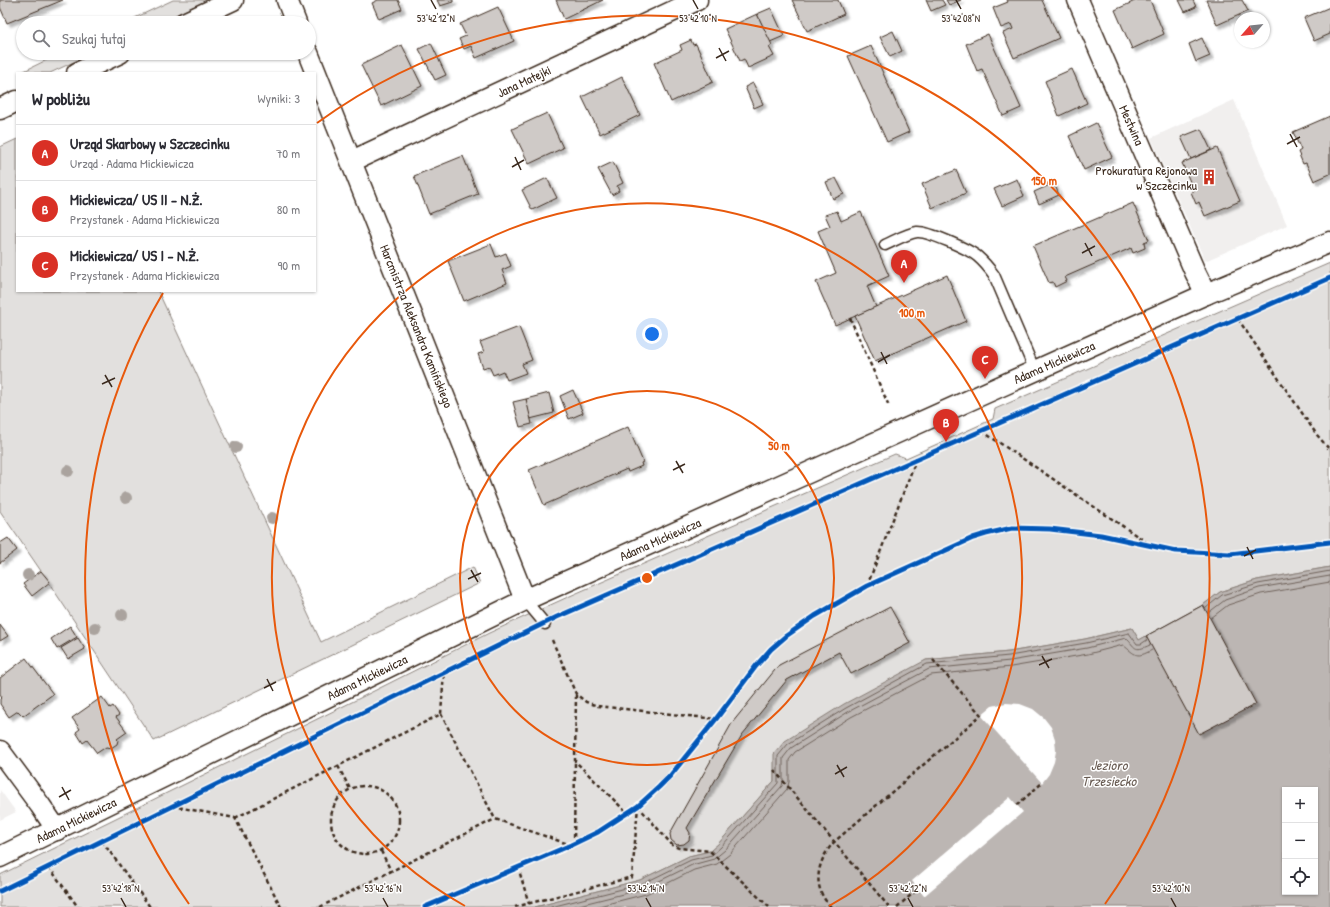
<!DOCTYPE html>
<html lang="pl">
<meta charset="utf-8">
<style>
body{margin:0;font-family:"Patrick Hand",sans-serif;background:#f7f7f7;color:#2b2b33}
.controls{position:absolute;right:12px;bottom:12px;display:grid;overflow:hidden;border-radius:0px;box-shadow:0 1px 3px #0004}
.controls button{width:36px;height:36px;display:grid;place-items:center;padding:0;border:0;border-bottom:1px solid #e1e1e2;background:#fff;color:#2b2b33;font:20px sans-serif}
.compass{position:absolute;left:1234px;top:12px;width:36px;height:36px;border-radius:50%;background:#fff;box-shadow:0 1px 3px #0004;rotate:242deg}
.you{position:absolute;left:652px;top:334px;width:14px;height:14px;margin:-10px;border:3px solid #fff;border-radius:50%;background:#1a73e8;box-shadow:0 0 0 6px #1a73e833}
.badge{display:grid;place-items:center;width:26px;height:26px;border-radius:50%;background:#d93025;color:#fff;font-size:13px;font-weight:700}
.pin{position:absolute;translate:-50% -33px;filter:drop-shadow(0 1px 2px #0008)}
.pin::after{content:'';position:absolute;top:21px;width:14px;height:12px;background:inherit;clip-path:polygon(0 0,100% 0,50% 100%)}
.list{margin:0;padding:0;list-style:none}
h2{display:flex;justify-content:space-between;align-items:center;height:52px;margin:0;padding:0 16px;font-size:17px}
h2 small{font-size:13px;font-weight:400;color:#7c7c81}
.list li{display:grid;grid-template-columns:26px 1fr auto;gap:12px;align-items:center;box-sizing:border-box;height:56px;padding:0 16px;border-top:1px solid #e1e1e2}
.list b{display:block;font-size:15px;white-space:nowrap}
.list p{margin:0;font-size:13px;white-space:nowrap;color:#7c7c81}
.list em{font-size:13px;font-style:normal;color:#7c7c81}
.icon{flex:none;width:22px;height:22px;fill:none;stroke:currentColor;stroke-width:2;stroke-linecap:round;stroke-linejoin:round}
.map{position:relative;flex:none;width:1330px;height:907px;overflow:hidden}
.search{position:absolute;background:#fff;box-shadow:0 1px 3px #0004;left:16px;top:16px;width:300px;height:44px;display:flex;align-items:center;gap:10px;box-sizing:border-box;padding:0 14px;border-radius:22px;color:#7c7c81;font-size:15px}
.panel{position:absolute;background:#fff;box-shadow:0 1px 3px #0004;left:16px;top:72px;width:300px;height:220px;border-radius:0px}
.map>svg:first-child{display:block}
.built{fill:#f1efee}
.green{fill:#e2e0de;stroke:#8e857e}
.water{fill:#bcb6b3;stroke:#887e77;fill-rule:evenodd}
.pier{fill:#fff}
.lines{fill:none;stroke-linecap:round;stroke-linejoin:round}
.shore{stroke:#6f625a;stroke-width:1}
.building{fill:#cfcac7;stroke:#3b2a1e;filter:url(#shadow)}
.service-casing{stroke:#3b2a1e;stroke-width:13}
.minor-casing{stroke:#3b2a1e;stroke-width:23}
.path{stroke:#3b2a1e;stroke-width:2.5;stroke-dasharray:4 3;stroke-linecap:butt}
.service{stroke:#fff;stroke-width:10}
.minor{stroke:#fff;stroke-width:20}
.cycleway-casing{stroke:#fff;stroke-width:8}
.cycleway{stroke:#0057b8;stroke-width:5}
.tree{fill:#aaa39e}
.ticks{fill:none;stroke:#3b2a1e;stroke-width:1.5}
.ring{fill:none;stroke:#e8590c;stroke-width:2}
.labels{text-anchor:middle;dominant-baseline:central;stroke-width:3;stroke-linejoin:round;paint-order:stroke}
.street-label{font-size:13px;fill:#3b2a1e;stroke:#fff}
.poi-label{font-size:13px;fill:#3b2a1e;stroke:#fff;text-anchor:end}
.water-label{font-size:14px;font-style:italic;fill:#685b52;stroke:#fff}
.ticks-label{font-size:10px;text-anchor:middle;fill:#3b2a1e;stroke:#fff;stroke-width:3;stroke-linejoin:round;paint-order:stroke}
.centre{fill:#e8590c;stroke:#fff;stroke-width:2}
.ring-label{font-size:12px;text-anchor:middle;font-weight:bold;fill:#e8590c;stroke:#fff;stroke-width:3;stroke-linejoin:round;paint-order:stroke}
</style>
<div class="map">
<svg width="1330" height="907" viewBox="0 0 1330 907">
<defs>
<filter id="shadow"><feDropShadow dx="3.5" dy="3.5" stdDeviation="1" flood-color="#0004"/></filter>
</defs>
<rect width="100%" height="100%" fill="#fff"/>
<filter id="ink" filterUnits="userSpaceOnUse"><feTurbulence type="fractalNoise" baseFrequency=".025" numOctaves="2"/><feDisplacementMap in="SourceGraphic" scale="8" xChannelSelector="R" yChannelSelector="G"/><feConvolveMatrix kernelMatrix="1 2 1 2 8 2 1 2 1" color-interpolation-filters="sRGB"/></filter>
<g filter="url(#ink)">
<!-- built -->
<g class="built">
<polygon points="1234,100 1287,225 1205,261 1151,138"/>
<polygon points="0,790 16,812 0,820"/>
</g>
<!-- green -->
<g class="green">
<polygon points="173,0 208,0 158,23 124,23"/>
<polygon points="61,53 93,53 50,73 23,73 22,72"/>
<polygon points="17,139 17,291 158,291 321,642 473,567 480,583 154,741 41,571 0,511 0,147"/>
<polygon points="1330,263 1330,567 1257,580 1220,592 1203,605 1139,640 1132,628 1085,639 1009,652 926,660 774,770 774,781 718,844 710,851 689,856 640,880 535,907 0,907 0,875 360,698 489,633 570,596 895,454 906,458 993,419 995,409"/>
</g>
<!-- water -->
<path class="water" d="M1330,567V907H535L640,880L689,856L710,851L718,844L774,781V754L785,741L844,704L926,660L1009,652L1085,639L1132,628L1139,640L1203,605L1220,592L1257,580ZM1285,790H1315V892H1285Z"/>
<!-- pier -->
<g class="pier">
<polygon points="1006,703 1020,704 1033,709 1044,718 1051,727 1055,739 1056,751 1054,762 1049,774 1042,783 981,715 992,706"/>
<polygon points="1010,797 1023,812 924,896 912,881"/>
</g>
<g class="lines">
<!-- shore -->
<g class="shore">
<polyline points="1206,608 1222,595 1258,584 1330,571"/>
<polyline points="1208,613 1225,600 1259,588 1330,576"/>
<polyline points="1211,618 1228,605 1261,594 1330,582"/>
<polyline points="551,907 642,884 691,860 712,855 721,847 778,783 778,756 788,744 846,708 927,664 1009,656 1086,643 1129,633 1137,644 1141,644 1147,640"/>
<path d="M571,907L643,889L692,865L714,859L725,850L782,786L783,781V758L791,748L848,712L929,669L1010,661L1087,648L1126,638C1136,647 1133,653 1150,645"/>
<path d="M595,907L646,894L694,870L717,864L730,854L787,789L789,782V760L795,752L851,717L931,675L1011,667L1088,654L1123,645C1136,655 1136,659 1152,650"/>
</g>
</g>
<!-- building -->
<g class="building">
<polygon points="0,0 63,0 7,23 0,7"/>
<polygon points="378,0 398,0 402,9 379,19 372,3"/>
<polygon points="437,0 453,0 453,2 440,6"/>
<polygon points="556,0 603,0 564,19"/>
<polygon points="792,0 838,0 844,14 807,31"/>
<polygon points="926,0 942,0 945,5 931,11"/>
<polygon points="946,0 961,0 949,5"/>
<polygon points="1007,0 1042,0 1059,38 1014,58 1003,33 1013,29 1011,24 1001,28 993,8 1008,2"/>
<polygon points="1137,0 1150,0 1164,34 1132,49 1115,10"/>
<polygon points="1179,0 1193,0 1196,7 1185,12"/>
<polygon points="1206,0 1242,0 1248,11 1217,25"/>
<polygon points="498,7 514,41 476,58 471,46 464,49 459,39 466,36 460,24"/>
<polygon points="1330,7 1330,34 1314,41 1304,18"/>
<polygon points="771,8 784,36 770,42 757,14"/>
<polygon points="757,14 772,45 769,47 774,56 748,68 744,59 740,61 725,29"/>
<polygon points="893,31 902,51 890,57 880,37"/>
<polygon points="988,34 1021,108 1003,116 982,69 977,71 966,44"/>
<polygon points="1202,38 1210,56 1196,62 1189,44"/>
<polygon points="691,40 693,45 696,44 713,82 671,102 654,63 682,50 680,45"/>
<polygon points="431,43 446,75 435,80 419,49"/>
<polygon points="402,45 422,86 381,106 361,65"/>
<polygon points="871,46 909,132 887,142 848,56"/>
<polygon points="1072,69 1087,103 1059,116 1045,81"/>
<polygon points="622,77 640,115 600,134 582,97"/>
<polygon points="753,83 763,104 754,108 745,87"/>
<polygon points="547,113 563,148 529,164 512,129"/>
<polygon points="1330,116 1330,174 1314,181 1306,163 1303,164 1298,152 1301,150 1293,132"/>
<polygon points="1096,123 1112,157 1084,170 1069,136"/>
<polygon points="1201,129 1211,150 1191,159 1181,137"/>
<polygon points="1217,148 1240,201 1205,216 1199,202 1196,204 1191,192 1194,191 1182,163"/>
<polygon points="463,156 478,194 429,214 414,176"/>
<polygon points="613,162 623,183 617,186 619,191 612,195 598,169"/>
<polygon points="956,170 966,193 932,208 922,184"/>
<polygon points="547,178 557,198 532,210 522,190"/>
<polygon points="836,178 844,194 833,199 826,182"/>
<polygon points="1017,179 1024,196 1002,206 994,189"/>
<polygon points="1054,183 1059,195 1039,204 1034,192"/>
<polygon points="1133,203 1149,240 1144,242 1145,248 1133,253 1131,248 1065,277 1067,281 1055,287 1053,282 1049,283 1033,246"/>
<polygon points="837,211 841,221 861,212 889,276 867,286 876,307 835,325 816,282 836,273 818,231 830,226 825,215"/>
<polygon points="491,244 496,257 506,253 511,266 502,270 507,283 464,301 448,261"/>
<polygon points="947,275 966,321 875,361 855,316"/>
<polygon points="519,327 532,360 522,364 526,373 507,380 503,371 493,375 489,366 483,368 478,354 484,352 480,342"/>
<polygon points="573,390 583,413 569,419 560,396"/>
<polygon points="549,393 554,413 530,419 526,399"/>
<polygon points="526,399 532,424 520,427 513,402"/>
<polygon points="628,427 643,462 641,463 642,466 628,472 627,469 544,505 529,470"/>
<polygon points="8,538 17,550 0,563 0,543"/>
<polygon points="41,571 50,582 32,596 23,584"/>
<polygon points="1203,605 1256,704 1199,734 1146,636"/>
<polygon points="890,607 910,643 851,674 839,652 787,680 742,735 687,828 690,833 689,840 684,844 677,845 671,840 670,834 673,828 732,723 779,665"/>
<polygon points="0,625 8,636 0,641"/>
<polygon points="70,626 77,637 57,649 51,639"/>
<polygon points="78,638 85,649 68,659 61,648"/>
<polygon points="26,658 53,694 23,716 18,711 9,717 0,704 0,699 2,697 0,694 0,678"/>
<polygon points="102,697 110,708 113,706 119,715 116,717 127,732 117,739 118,740 117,744 111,748 106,747 97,753 87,740 83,743 76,732 80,729 72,718"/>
</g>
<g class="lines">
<!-- service casing -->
<g class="service-casing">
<g id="service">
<path d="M885,245C894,241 908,233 917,232C928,231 968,249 977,256C984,262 989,268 994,275L1035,371"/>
<polyline points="525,600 545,624"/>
</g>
</g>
<!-- minor casing -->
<g class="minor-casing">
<g id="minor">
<polyline points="287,0 296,23"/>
<polyline points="1078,0 1195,272 1206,294"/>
<polyline points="184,23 233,0"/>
<polyline points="308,53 525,600"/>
<polyline points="77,73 120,53"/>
<polyline points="0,109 17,101"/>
<polyline points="352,161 697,0"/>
<polyline points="0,751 40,805 57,830"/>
<polyline points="0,857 525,600 1206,294 1330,242"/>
</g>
</g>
<!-- path -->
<g class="path">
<polyline points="850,318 889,406"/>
<polyline points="1238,319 1317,435 1330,450"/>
<polyline points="982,431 1152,546"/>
<polyline points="867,586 916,460"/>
<polyline points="552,640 576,694 586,702 598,706 716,719"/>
<polyline points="576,695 575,761 627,813"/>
<polyline points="441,714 495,819 571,845"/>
<polyline points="338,766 350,789"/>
<polyline points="774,770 889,907"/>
<circle cx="365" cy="820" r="34"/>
<polyline points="1017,805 1042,783"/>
<polyline points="172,806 235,818 281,907"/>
<polyline points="638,806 673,846 679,848 710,851 769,907"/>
<polyline points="235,818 441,714 444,672"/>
<polyline points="102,841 150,907"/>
<polyline points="574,844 575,761"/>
<polyline points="381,851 391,871"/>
<polyline points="49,867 78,907"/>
<polyline points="518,867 529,904"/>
<polyline points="320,907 495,819"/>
<polyline points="425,907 571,845 598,832 648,798 670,776"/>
<polyline points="515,907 632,877 638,806"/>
<path d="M831,907C811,887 817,861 834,842L981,715L933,660"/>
<polyline points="897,907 918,889"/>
</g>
<!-- service -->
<use href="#service" class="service"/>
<!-- minor -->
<use href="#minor" class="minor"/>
<!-- cycleway casing -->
<g class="cycleway-casing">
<g id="cycleway">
<polyline points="0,891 557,617 1330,278"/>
<polyline points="425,907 571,845 598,832 638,806 659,787 670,776 716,719 756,666 771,649 786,636 815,616 867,586 973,538 986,534 1012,528 1050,529 1101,535 1176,551 1230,554 1330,542"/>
</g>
</g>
<!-- cycleway -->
<use href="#cycleway" class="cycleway"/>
</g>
<!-- trees -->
<g class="tree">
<circle cx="236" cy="447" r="6"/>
<circle cx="68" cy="471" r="6"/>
<circle cx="126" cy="498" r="6"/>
<circle cx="272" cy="518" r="6"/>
<circle cx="28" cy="575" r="6"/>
<circle cx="122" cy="615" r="6"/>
<circle cx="95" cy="628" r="6"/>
</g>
</g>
<!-- ticks -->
<path class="ticks" d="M431,0L436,9M693,0L698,9M956,0L961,9M719,48L726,61M716,58L729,51M1290,134L1297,147M1287,144L1300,137M515,157L521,170M512,167L524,160M1085,243L1092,256M1082,253L1095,246M881,352L887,364M878,362L890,355M105,375L112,387M102,384L115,378M676,461L683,473M673,470L685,464M1247,547L1253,559M1244,556L1256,550M471,570L478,582M468,579L481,573M1042,656L1049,668M1039,665L1052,659M267,679L273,691M264,688L276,682M837,765L844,777M835,774L847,767M62,787L69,800M59,797L71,790M121,898L126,907M383,898L388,907M646,898L651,907M908,898L913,907M1171,898L1176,907"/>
<!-- distance rings -->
<g class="ring">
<circle cx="647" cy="578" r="187"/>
<path d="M465 906A375 375 0 1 1 829 906"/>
<path d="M189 904A562 562 0 0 1 163 293M317 123A562 562 0 0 1 1105 904"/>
</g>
<!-- icons -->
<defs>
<g id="building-bare" transform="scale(1.2)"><path d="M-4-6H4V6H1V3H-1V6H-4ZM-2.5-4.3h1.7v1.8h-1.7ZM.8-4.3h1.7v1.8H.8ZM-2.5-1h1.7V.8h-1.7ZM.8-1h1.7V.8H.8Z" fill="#c8321e" stroke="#fff" stroke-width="2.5" paint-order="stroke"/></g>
</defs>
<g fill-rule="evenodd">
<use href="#building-bare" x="1209" y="177"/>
</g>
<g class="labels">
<!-- street labels -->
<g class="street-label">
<text transform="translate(524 81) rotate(-25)">Jana Matejki</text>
<text transform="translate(1132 125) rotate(66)">Mestwina</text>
<text transform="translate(417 326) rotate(68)">Harcmistrza Aleksandra Kamińskiego</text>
<text transform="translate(1054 362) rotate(-24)">Adama Mickiewicza</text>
<text transform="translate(660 539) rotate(-24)">Adama Mickiewicza</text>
<text transform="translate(367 677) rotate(-26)">Adama Mickiewicza</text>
<text transform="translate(76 820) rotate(-26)">Adama Mickiewicza</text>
</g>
<!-- poi labels -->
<g class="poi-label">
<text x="1197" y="170">Prokuratura Rejonowa<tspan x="1197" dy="15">w Szczecinku</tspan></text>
</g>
<!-- water labels -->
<g class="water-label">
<text x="1109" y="764">Jezioro<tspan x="1109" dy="16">Trzesiecko</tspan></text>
</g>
</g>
<g class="ticks-label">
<text x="436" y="22">53°42'12"N</text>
<text x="961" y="22">53°42'08"N</text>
<text x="698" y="22">53°42'10"N</text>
<text x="121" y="892">53°42'18"N</text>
<text x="383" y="892">53°42'16"N</text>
<text x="646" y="892">53°42'14"N</text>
<text x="908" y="892">53°42'12"N</text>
<text x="1171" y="892">53°42'10"N</text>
</g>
<circle cx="647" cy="578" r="6" class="centre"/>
<g class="ring-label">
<text x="1044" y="185">150 m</text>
<text x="912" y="317">100 m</text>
<text x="779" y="450">50 m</text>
</g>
</svg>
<div class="controls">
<button>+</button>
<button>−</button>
<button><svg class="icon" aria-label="locate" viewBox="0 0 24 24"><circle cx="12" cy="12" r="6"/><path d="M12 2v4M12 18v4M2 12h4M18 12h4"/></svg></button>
</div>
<svg class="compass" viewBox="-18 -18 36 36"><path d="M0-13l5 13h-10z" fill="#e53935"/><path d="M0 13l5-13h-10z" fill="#7c7c81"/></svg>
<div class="you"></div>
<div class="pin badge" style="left:904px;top:283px">A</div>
<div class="pin badge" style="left:946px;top:442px">B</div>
<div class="pin badge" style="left:985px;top:379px">C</div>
<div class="search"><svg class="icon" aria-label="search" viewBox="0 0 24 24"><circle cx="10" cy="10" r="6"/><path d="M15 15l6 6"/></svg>Szukaj tutaj</div>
<section class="panel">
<h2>W pobliżu<small>Wyniki: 3</small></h2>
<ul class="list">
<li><span class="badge">A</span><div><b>Urząd Skarbowy w Szczecinku</b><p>Urząd · Adama Mickiewicza</p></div><em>70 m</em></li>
<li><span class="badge">B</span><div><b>Mickiewicza/ US II - N.Ż.</b><p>Przystanek · Adama Mickiewicza</p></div><em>80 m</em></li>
<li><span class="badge">C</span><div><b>Mickiewicza/ US I - N.Ż.</b><p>Przystanek · Adama Mickiewicza</p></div><em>90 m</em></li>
</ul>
</section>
</div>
